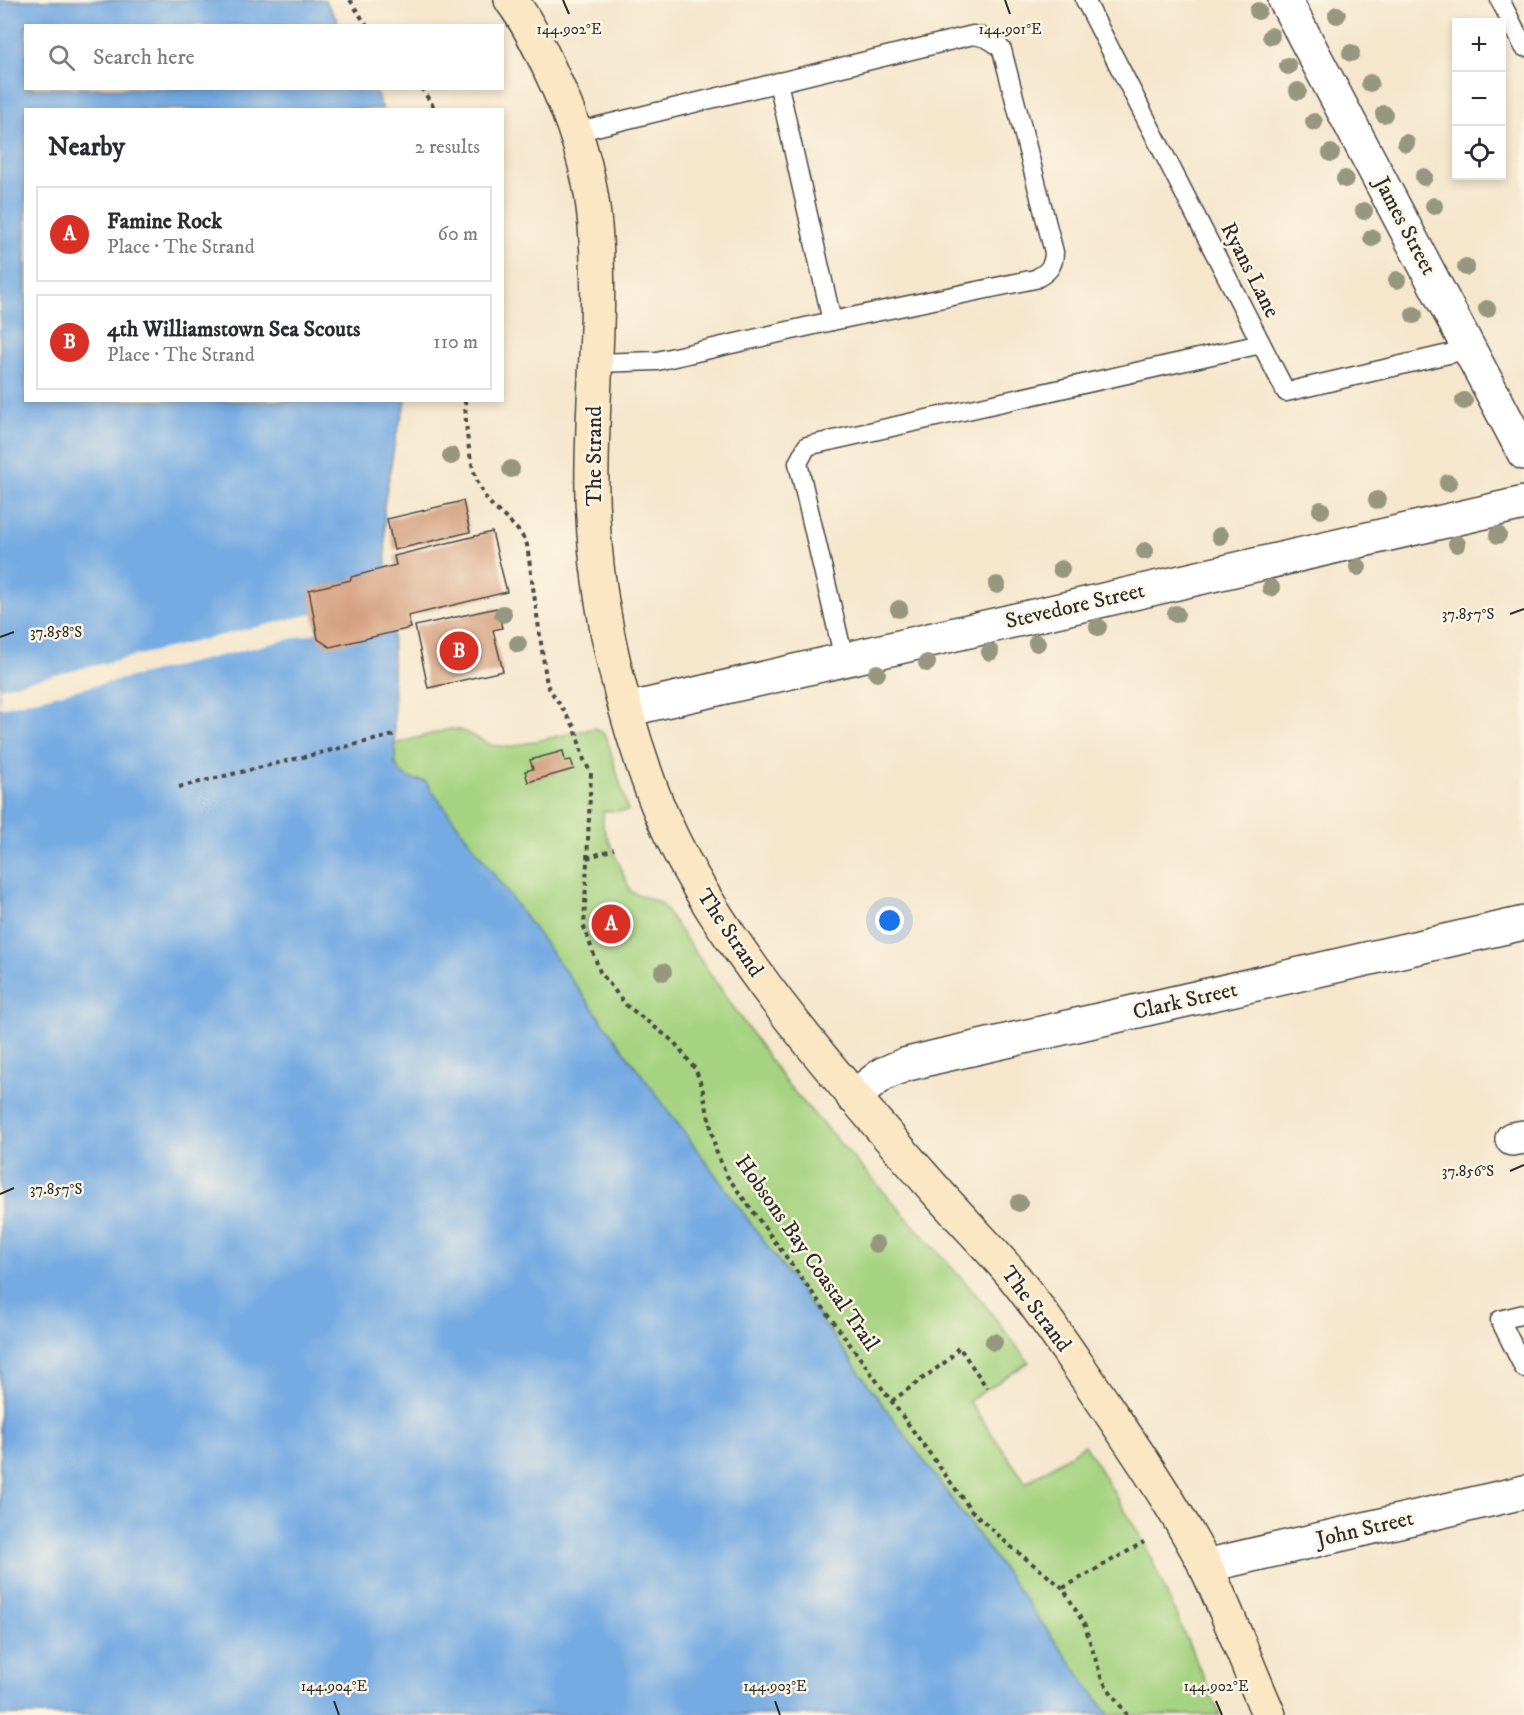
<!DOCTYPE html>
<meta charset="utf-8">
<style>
body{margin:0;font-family:"IM FELL DW Pica",serif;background:#f2f2f3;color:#2b2b33}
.controls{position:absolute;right:18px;top:18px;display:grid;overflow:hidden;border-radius:0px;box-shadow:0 3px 9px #0003}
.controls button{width:54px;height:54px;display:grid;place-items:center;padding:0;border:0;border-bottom:2px solid #e1e1e2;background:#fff;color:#2b2b33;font:30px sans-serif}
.you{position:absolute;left:890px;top:921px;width:21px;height:21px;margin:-15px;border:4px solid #fff;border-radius:50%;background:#1a73e8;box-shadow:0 0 0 9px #1a73e833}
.badge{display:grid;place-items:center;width:39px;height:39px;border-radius:50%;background:#d93025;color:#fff;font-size:20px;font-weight:700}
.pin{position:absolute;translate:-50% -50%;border:3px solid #fff;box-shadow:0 2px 6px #0006}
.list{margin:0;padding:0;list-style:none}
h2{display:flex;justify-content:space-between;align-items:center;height:78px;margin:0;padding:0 24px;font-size:26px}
h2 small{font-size:20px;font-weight:400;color:#7c7c81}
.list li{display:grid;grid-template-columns:39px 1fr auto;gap:18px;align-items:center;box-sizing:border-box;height:96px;margin:0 12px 12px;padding:0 12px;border:2px solid #e1e1e2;border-radius:0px}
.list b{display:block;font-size:22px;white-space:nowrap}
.list p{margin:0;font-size:20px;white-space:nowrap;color:#7c7c81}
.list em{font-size:20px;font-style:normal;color:#7c7c81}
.icon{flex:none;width:33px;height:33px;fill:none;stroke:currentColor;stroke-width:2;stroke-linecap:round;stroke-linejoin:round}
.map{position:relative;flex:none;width:1524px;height:1715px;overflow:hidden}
.search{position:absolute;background:#fff;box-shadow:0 3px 9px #0003;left:24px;top:24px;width:480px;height:66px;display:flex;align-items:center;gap:15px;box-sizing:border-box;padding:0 21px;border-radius:0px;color:#7c7c81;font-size:22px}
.panel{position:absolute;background:#fff;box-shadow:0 3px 9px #0003;left:24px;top:108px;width:480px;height:294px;border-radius:0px}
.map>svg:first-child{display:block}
.green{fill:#a6d381;stroke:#687f56;stroke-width:1.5}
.water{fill:#74aae2;stroke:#506a86;stroke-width:1.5}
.pier{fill:#f5e6cc}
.building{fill:#d39b79}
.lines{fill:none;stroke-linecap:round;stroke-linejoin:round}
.lane-casing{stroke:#494743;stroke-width:21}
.street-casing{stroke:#494743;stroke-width:36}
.secondary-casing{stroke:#494743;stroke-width:36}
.path{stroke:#494743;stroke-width:4;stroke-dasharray:4.5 4.5;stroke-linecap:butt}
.lane{stroke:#fff;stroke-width:18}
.street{stroke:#fff;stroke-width:33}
.secondary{stroke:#fbe7c3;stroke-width:33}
.tree{fill:#97967f}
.ticks{fill:none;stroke:#2b2b2b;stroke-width:2}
.labels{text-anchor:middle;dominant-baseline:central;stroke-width:5;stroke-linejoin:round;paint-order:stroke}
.street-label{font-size:22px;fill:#2b2b2b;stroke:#fcf5e5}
.ticks-label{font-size:15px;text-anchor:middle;fill:#2b2b2b;stroke:#fcf5e5;stroke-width:5;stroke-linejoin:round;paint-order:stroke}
</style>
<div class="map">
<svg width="1524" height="1715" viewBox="0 0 1524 1715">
<rect width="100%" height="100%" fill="#fcf5e5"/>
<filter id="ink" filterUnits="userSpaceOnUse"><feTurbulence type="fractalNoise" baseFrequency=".0167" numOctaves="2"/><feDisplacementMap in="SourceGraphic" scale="12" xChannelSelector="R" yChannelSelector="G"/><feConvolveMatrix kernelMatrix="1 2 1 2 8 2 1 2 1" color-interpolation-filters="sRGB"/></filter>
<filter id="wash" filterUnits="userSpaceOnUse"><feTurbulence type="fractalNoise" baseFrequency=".008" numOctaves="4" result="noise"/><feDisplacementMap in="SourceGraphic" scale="24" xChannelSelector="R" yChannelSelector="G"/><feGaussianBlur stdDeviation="1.35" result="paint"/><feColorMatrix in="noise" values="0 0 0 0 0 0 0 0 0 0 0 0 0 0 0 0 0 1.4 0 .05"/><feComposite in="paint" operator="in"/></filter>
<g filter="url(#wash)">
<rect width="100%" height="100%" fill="#f5e6cc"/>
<!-- green -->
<path class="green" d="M595,728L603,733L607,739L628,811H603V827L631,892L661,903L786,1083L980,1299L1029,1362L969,1401L1026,1483L1085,1445L1144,1542L1220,1715H1109L720,1181L425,781C396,779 396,770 394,744L450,729L461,730L491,745L509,747Z"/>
<!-- water -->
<path class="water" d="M0,0H325L340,25L26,26V88L374,89L383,109L26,110V400L406,401L396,436L384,505L387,596L392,615L395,764C403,778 410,780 425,781L720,1181L1109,1715H0Z"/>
<!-- pier -->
<polygon class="pier" points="387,596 392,615 0,708 0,688"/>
<g id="blocks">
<!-- building -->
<g class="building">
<polygon points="463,501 470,532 394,550 387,519"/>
<polygon points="492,532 507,592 408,616 411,628 330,647 318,639 309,590 351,580 351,577 396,565 394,556"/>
<polygon points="497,608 502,628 493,630 503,671 428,688 415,626"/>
<polygon points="563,751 565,761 571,760 574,769 528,782 525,771 533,769 530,760"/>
</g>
</g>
</g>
<g filter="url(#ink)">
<use href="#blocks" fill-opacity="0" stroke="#494743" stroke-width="1.5"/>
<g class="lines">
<!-- lane casing -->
<g class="lane-casing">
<g id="lane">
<polyline points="1085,0 1286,392 1470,349"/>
<polyline points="1500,0 1524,47"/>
<polyline points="778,82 832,321"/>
<path d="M575,132L973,35C985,37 994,40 1002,50L1054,252C1054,267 1047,273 1035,279L832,321L657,361L595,363"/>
<polyline points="844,659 798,463 807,446 1261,344"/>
<polyline points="1524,1314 1500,1320 1524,1368"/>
</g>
</g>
<!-- street casing -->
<g class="street-casing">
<g id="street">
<polyline points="1285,0 1524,453"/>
<polyline points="626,710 1524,503"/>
<polyline points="853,1097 883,1074 904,1065 936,1057 1524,923"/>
<polyline points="1512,1139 1524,1137"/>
<polyline points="1205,1566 1524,1492"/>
</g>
</g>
<!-- secondary casing -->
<g class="secondary-casing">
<path id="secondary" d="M511,0C527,21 538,44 549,68C571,114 589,164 594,216C604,309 590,404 592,497C595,597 618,698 652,791C681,868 727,935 776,1000C827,1067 882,1130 938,1193C962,1220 987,1245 1010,1272C1043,1312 1071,1356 1101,1399C1137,1452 1174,1506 1204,1563C1228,1612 1247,1665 1269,1715"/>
</g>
<!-- path -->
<g class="path">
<polyline points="350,0 367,26"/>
<polyline points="421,88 436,110"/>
<path d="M465,400C466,432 469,479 490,503C503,518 520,527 527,545L547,685L575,728L584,760L591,773L584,927L600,972L626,1005L674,1042L696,1070L703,1091L716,1151L727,1176L971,1510L1010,1546L1063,1588L1085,1626L1102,1680L1127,1715"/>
<polyline points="179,787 394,735"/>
<polyline points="587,858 614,849"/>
<polyline points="892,1401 948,1360 959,1347 987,1388"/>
<polyline points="1063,1588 1144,1542"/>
</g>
<!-- lane -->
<use href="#lane" class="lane"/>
<!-- street -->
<use href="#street" class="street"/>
<!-- secondary -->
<use href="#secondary" class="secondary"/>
</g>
<!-- trees -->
<g class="tree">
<circle cx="1258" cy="11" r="9"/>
<circle cx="1337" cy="15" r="9"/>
<circle cx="1271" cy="36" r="9"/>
<circle cx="1351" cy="53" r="9"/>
<circle cx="1288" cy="66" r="9"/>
<circle cx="1370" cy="83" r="9"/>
<circle cx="1298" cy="91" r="9"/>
<circle cx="1384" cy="114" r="9"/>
<circle cx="1314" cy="122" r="9"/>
<circle cx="1406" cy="143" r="9"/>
<circle cx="1331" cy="153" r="9"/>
<circle cx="1424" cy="177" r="9"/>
<circle cx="1345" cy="179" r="9"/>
<circle cx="1434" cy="206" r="9"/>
<circle cx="1364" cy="211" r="9"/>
<circle cx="1372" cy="238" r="9"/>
<circle cx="1466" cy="267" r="9"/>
<circle cx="1397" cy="280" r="9"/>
<circle cx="1487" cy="309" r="9"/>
<circle cx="1414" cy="315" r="9"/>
<circle cx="1464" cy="401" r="9"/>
<circle cx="451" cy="456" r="9"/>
<circle cx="511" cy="469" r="9"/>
<circle cx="1448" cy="483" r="9"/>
<circle cx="1377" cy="500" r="9"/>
<circle cx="1321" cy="510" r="9"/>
<circle cx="1498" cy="535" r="9"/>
<circle cx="1220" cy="536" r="9"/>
<circle cx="1457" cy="544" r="9"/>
<circle cx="1145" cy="551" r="9"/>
<circle cx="1358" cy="567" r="9"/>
<circle cx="1061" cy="569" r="9"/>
<circle cx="997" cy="585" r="9"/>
<circle cx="1271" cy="588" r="9"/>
<circle cx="899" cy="609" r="9"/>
<circle cx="503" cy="614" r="9"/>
<circle cx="1176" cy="614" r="9"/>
<circle cx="1098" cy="627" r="9"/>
<circle cx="1037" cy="643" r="9"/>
<circle cx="518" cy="644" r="9"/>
<circle cx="990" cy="652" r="9"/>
<circle cx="927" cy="663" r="9"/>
<circle cx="877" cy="673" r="9"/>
<circle cx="663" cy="972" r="9"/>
<circle cx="1019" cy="1203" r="9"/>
<circle cx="876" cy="1244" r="9"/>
<circle cx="994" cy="1342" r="9"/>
</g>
</g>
<!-- ticks -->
<path class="ticks" d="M563,0L569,14M1005,0L1010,14M1510,614L1524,609M0,637L14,632M1510,1171L1524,1165M0,1194L14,1188M334,1701L339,1715M775,1701L780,1715M1216,1701L1222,1715"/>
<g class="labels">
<!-- street labels -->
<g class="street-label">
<text transform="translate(1405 226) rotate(62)">James Street</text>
<text transform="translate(1250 270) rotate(63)">Ryans Lane</text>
<text transform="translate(594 456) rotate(-90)">The Strand</text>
<text transform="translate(1075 606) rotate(-13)">Stevedore Street</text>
<text transform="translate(730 933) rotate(56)">The Strand</text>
<text transform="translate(1185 1001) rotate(-13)">Clark Street</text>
<text transform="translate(807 1253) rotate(55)">Hobsons Bay Coastal Trail</text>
<text transform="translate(1036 1309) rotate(53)">The Strand</text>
<text transform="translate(1365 1529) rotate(-13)">John Street</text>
</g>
</g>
<g class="ticks-label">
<text x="569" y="34">144.902°E</text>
<text x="1010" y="34">144.901°E</text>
<text x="1468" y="619">37.857°S</text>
<text x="56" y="637">37.858°S</text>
<text x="1468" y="1176">37.856°S</text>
<text x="56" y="1194">37.857°S</text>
<text x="334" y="1691">144.904°E</text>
<text x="775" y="1691">144.903°E</text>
<text x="1216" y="1691">144.902°E</text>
</g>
</svg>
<div class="controls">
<button>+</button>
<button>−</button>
<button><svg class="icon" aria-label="locate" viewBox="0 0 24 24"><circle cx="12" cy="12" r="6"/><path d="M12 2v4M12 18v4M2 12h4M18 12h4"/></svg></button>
</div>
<div class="you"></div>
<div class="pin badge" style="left:611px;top:924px">A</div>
<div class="pin badge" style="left:459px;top:651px">B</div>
<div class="search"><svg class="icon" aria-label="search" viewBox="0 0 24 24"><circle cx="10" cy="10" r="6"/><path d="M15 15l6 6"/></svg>Search here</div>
<section class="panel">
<h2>Nearby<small>2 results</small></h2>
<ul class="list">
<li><span class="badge">A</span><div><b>Famine Rock</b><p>Place · The Strand</p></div><em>60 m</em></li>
<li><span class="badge">B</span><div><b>4th Williamstown Sea Scouts</b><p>Place · The Strand</p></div><em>110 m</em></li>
</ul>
</section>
</div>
